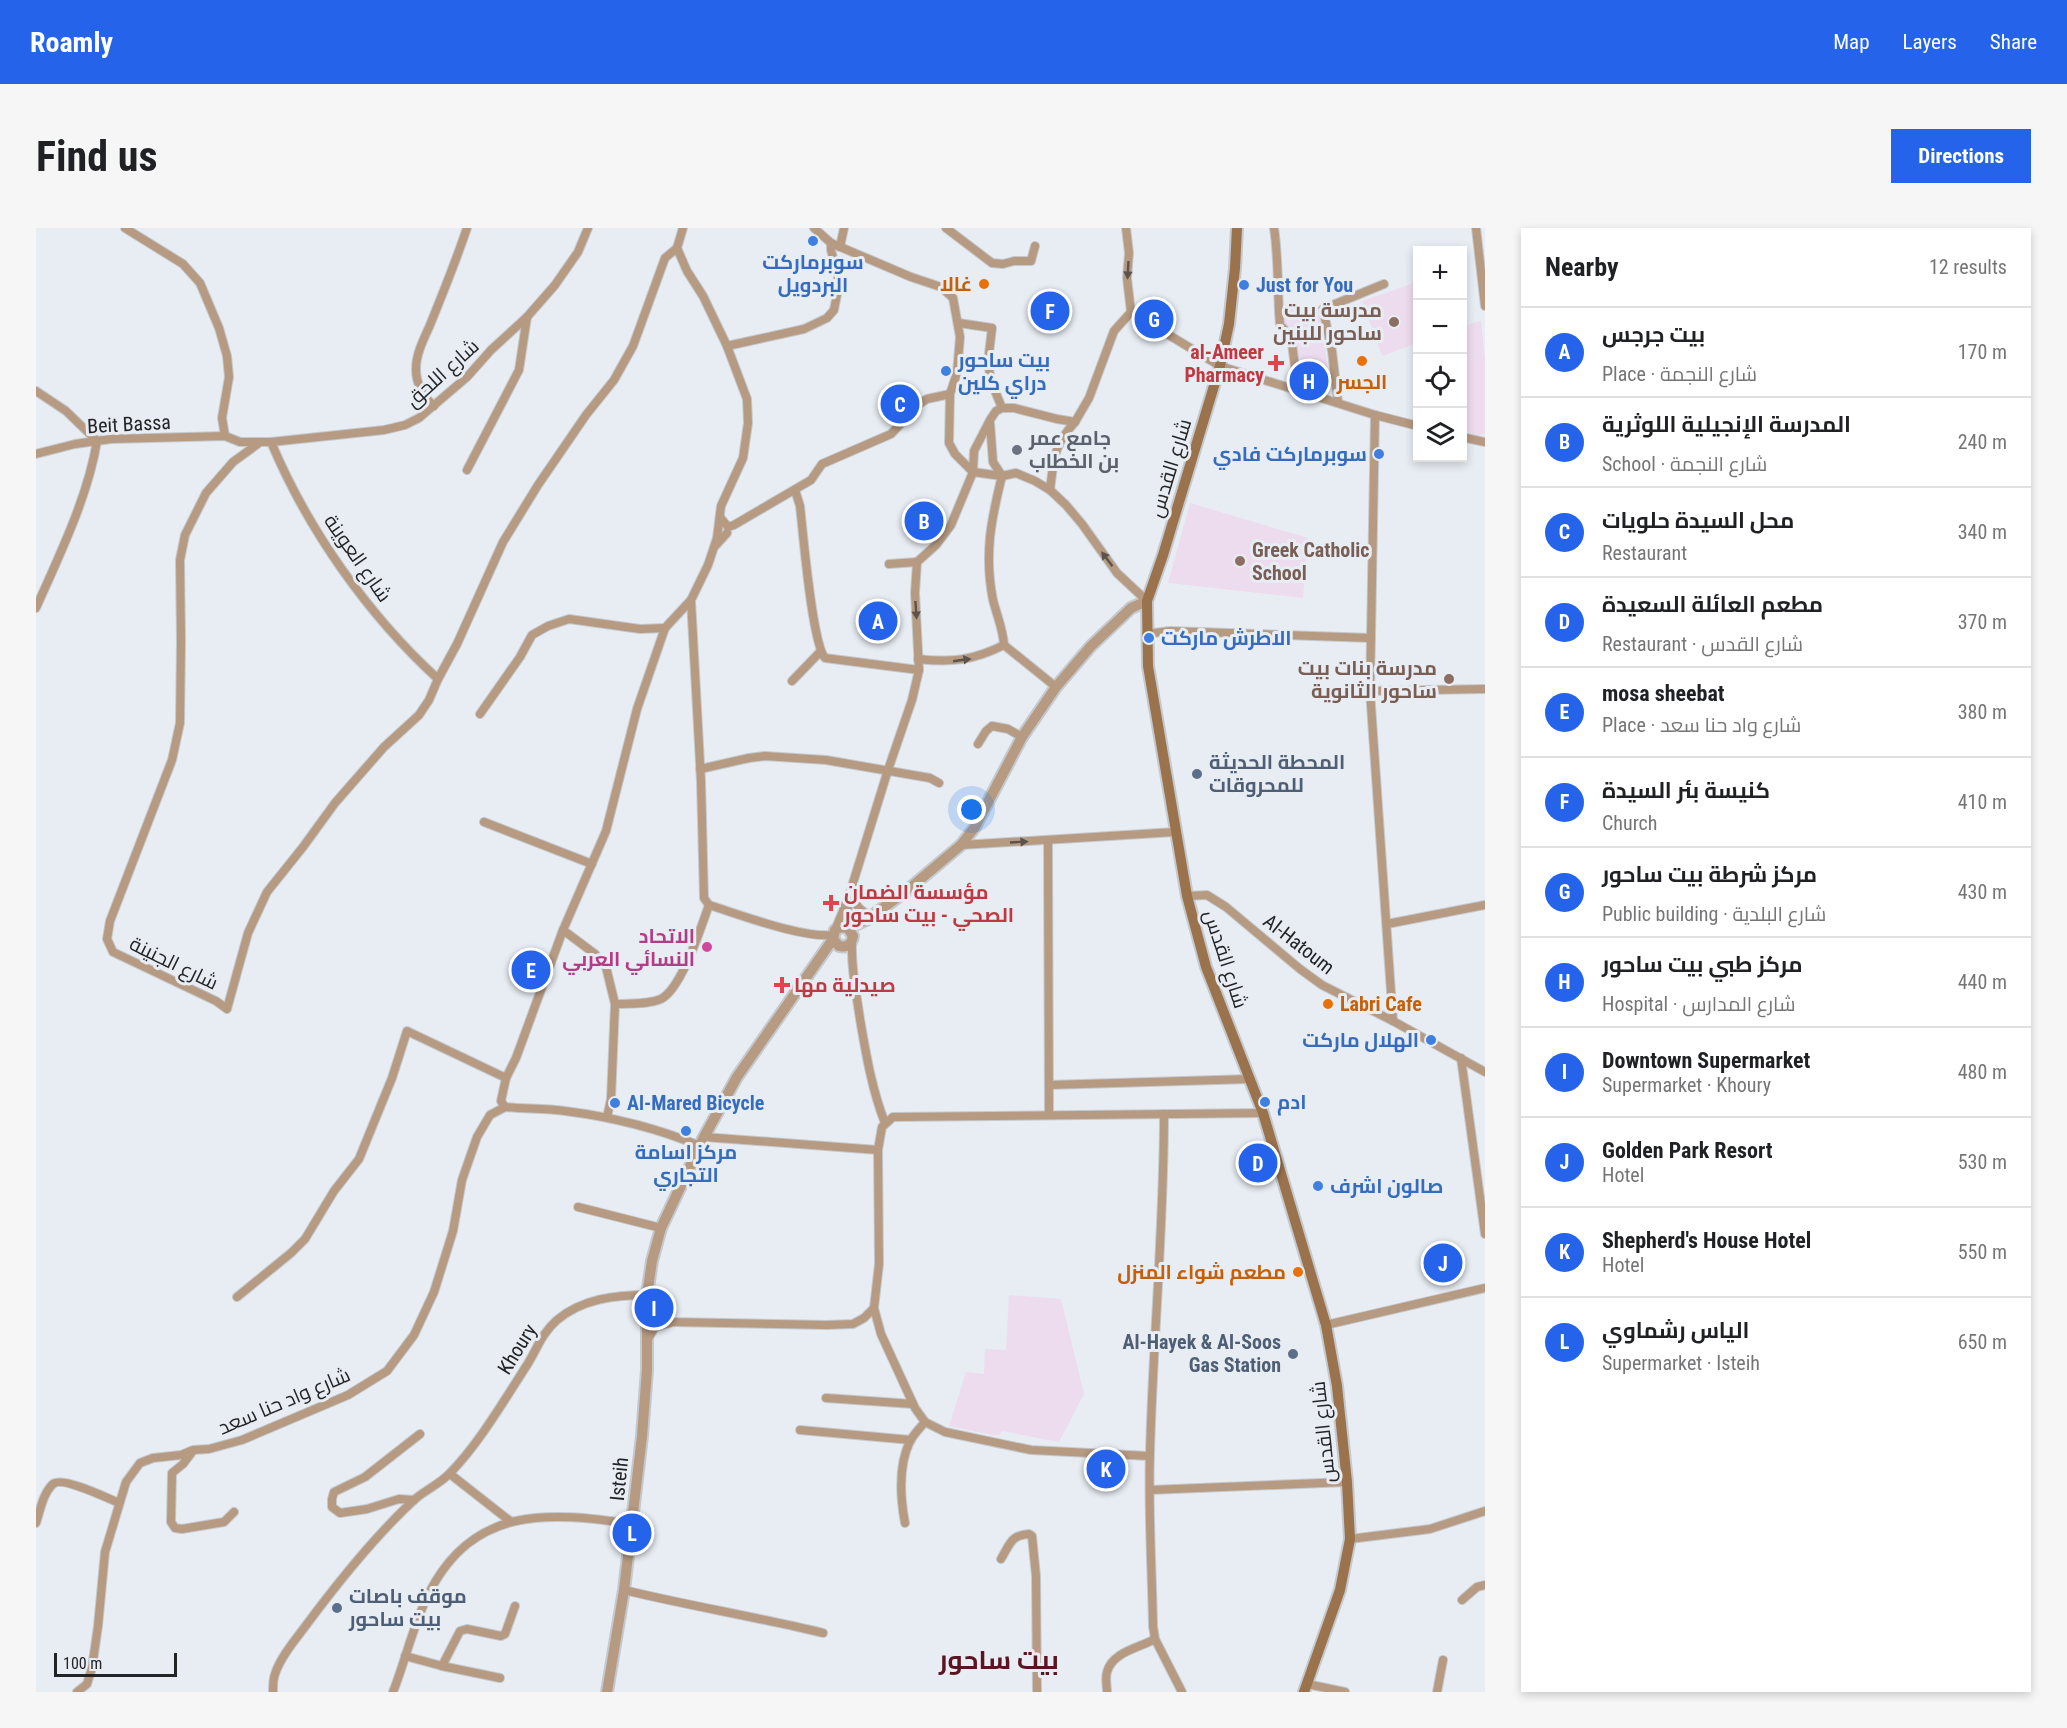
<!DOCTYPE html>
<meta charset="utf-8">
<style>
body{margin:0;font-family:"Roboto Condensed",Cairo,sans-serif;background:#f6f6f6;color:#202124}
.controls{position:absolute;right:18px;top:18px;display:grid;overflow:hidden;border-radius:0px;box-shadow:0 3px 9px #0003}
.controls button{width:54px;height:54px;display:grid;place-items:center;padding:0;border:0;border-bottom:2px solid #e0e0e0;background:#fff;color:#202124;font:30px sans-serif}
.scale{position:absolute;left:18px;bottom:15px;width:123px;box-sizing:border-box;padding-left:6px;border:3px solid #222426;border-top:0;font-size:16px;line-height:21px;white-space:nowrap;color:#222426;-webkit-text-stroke:4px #e8edf3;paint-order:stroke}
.you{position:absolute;left:936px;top:582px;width:21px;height:21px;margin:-15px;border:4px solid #fff;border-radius:50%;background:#1a73e8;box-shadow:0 0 0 9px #1a73e833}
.badge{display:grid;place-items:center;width:39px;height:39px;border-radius:50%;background:#2563eb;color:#fff;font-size:20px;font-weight:700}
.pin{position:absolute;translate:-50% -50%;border:3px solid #fff;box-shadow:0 2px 6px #0006}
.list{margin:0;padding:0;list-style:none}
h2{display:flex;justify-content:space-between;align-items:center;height:78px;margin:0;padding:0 24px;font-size:26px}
h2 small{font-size:20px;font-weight:400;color:#757577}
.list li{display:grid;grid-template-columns:39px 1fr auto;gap:18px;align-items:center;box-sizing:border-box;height:90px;padding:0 24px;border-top:2px solid #e0e0e0}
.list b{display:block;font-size:22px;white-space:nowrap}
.list p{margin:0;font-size:20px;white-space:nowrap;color:#757577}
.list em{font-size:20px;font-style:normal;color:#757577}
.icon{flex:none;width:33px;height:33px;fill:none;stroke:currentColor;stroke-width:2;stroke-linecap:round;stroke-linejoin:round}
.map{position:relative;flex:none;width:1449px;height:1464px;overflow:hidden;border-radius:0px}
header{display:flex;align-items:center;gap:36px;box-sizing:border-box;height:84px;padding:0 30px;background:#2563eb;color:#fff}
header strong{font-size:28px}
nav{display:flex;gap:33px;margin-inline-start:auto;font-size:21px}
.intro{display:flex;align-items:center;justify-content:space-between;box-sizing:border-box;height:144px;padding:0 36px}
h1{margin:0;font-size:42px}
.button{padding:15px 27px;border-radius:0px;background:#2563eb;color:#fff;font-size:21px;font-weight:700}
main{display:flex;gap:36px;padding:0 36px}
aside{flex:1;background:#fff;border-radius:0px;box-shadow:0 3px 9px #0003}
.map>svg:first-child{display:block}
.education{fill:#eddced}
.medical{fill:#ebdcef}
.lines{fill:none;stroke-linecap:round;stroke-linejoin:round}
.minor-casing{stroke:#c4c9ce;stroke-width:10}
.tertiary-casing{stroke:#c4c9ce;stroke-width:14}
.secondary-casing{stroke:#c4c9ce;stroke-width:14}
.minor{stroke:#b69a81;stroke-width:8}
.tertiary{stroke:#b69a81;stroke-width:10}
.secondary{stroke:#9a724c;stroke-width:10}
.oneway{fill:#5d534a}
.shop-dot{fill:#3f7fe0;stroke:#e8edf3;stroke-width:2}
.food-dot{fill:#e8710a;stroke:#e8edf3;stroke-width:2}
.education-dot{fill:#8d6e63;stroke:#e8edf3;stroke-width:2}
.health-dot{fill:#e0444e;stroke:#e8edf3;stroke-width:2}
.worship-dot{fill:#6b7280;stroke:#e8edf3;stroke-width:2}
.service-dot{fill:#5c6f8a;stroke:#e8edf3;stroke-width:2}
.hotel-dot{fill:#d1479c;stroke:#e8edf3;stroke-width:2}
.labels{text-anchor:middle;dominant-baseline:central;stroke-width:6;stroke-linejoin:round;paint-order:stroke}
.shop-label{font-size:20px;font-weight:bold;fill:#366cbe;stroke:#e8edf3;text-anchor:start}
.food-label{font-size:20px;font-weight:bold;fill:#c56008;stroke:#e8edf3;text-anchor:end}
.education-label{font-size:20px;font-weight:bold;fill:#785e54;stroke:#e8edf3;text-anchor:end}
.health-label{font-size:20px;font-weight:bold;fill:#be3a42;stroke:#e8edf3;text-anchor:start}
.street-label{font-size:20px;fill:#222426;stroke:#e8edf3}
.worship-label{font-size:20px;font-weight:bold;fill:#5b616d;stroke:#e8edf3;text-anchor:start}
.service-label{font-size:20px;font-weight:bold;fill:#4e5e75;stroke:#e8edf3;text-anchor:start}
.hotel-label{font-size:20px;font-weight:bold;fill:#b23c85;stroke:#e8edf3;text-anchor:end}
.district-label{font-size:26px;font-weight:bold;fill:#5b1522;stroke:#e8edf3}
</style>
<header>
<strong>Roamly</strong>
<nav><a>Map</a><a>Layers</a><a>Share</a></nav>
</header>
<div class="intro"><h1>Find us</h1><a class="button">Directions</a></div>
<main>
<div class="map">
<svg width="1449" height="1464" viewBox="0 0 1449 1464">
<rect width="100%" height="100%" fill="#e8edf3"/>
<!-- education -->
<g class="education">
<polygon points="1381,54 1381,115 1346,128 1326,73"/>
<polygon points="1445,93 1449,132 1449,205 1443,208 1427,203 1426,98"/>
<polygon points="1154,275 1272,310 1267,370 1132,355"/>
<polygon points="973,1067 1025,1071 1048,1166 1023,1214 966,1203 963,1207 957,1207 913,1198 930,1144 948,1146 949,1121 970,1122"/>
</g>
<!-- medical -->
<polygon class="medical" points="1256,77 1284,86 1295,162 1263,157 1257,102 1245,95 1244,78"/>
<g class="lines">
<!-- minor casing -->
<g class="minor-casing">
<g id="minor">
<polyline points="89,0 147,36 164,55 183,100 191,128 193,149 186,190 189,208"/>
<polyline points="778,0 795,15 875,49 905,59 917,70 924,109 921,145 914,166 913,215 919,226 937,244 966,248 980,245 999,253 1014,262 1030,277 1046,296 1081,345 1111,373"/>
<polyline points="910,0 956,35 967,36 978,33 995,33 999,18"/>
<polyline points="1090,0 1093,25 1091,50 1095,84"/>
<path d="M1238,0C1243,32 1241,65 1244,97L1255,108L1262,162"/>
<polyline points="1440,0 1449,78"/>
<polyline points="804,19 808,0"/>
<polyline points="1095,84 1184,138 1339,187 1382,198"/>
<polyline points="923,95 956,100 952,134 955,153 966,180"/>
<polyline points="691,118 768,101 791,90 798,82 802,61 802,48 795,22 795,15"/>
<path d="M0,163L30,183L61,213C52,269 23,328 0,380"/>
<polyline points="1302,174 1296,123 1287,81 1348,56"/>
<path d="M398,178C387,168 380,156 380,141C380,125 388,111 394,97C407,65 420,33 431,0"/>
<polyline points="1339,187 1334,463 1357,793"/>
<path d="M954,194L957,234L966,248C955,292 948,327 957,372C961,388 967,401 968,417"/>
<polyline points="1426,209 1449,214"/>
<path d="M235,214C272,302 332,387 402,451"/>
<polyline points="223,215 197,234 170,265 149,307 144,332 145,413 144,495 136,532 74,693 71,711 77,724 180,773 191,781 212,705 231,664 267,619 299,575 348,519 383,487 393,472 402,451 421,416 467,314 502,257 550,187 578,152 597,118 629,30 641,20"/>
<polyline points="0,226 39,216 75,211 189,208 204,214 235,214 348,202 369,197 383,190 431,149 455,122 491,89 519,57 542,24 552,0"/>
<polyline points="431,242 483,142 491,89"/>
<path d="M759,262L764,278C767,304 776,415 789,430L883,442"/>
<path d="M1014,262C1018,231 1017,218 1039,194"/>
<polyline points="684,289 692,299 698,297 775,252 786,236 855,206 883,176 891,171 914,166"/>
<polyline points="680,317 691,305"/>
<polyline points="853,336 881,334"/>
<path d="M655,372L665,553L668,670L673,677C705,687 765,710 797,707"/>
<polyline points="1110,406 1134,403 1335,410"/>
<polyline points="968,417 1020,459"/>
<path d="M882,431C916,435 938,432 968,417"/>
<polyline points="756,453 784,424"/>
<polyline points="1334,463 1449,461"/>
<polyline points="444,486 484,429 496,407 512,398 533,391 604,401 629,400"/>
<polyline points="942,516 950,503 956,498 972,501 986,509"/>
<polyline points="664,541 713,530 729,528 790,532 894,550 903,555"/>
<polyline points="448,594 556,636"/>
<polyline points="1012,612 1013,887"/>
<polyline points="925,617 1139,604"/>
<path d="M814,664C818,676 824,684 836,688"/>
<polyline points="1151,668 1171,667 1190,679 1264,741 1286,757 1357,793 1449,844"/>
<polyline points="1351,696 1449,677"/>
<polyline points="812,700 812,675"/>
<polyline points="527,702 570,603 601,481 629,400 655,372 672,337 681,310 685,278 707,230 712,195 711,171 691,118 667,68 651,43 641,20 647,0"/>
<polyline points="799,702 812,671 852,542 876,472 883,442 879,365 881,334 900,317 915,297 937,244 938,223 954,192 960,183 966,180 978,180 1021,191 1039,194 1053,170 1078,103 1095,84"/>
<path d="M816,712C815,739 820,764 824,791C830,826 836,862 849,895"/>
<path d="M579,776C594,775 611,777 625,771C646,760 665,699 673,677"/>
<polyline points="1425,830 1449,1006"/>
<polyline points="1013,857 1214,851"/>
<polyline points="469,879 465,873 470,850 480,830 527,702 559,726 570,739 579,776 575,871 571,889"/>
<path d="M469,879C489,881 510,880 529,883C576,889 621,900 664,918"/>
<path d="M1128,886C1128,999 1117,1111 1114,1224C1112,1282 1116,1340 1117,1398L1119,1411L1146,1464"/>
<polyline points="668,909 842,922"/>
<polyline points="542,979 625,1000"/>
<polyline points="201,1069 255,1025 269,1011 298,963 323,931 356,850 371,803 470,850"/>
<polyline points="838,1080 845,1106 879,1180 889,1194 909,1204 995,1222 1113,1228"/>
<polyline points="610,1082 621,1092 635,1094 791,1097 817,1096 828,1090 838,1080 843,1036 842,922 846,899 857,889 1227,885"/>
<polyline points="1290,1097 1449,1060"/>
<polyline points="612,1111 619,1099 634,1095"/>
<polyline points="790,1170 877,1176"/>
<polyline points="764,1202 875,1212"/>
<polyline points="156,1224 147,1236 136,1245 135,1294 139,1300 146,1301 188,1294 198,1284"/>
<polyline points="414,1246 474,1293"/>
<polyline points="1114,1262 1311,1254"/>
<polyline points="378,1272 363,1271 331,1281 304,1285 296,1279 296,1271 298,1264 329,1249 384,1206"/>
<path d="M0,1295C4,1283 7,1265 17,1256C26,1248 71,1270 83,1275"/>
<path d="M869,1295C864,1268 862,1238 874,1213C878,1206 884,1200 889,1194"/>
<polyline points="1314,1311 1394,1301 1449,1283"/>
<path d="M965,1331C974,1316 975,1307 993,1306L996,1308L1000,1348L1001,1464"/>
<path d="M588,1362C654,1378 721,1389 787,1405"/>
<polyline points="1426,1372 1441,1359 1449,1357"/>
<polyline points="369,1428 406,1438 464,1450"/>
<polyline points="406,1438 424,1403 431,1401 465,1408 469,1406 479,1378"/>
<polyline points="1271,1456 1309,1464"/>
<polyline points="41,1464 51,1456 56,1440 62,1398 69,1324 90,1254 104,1235 117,1230 145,1227 157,1222 173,1221 206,1212 312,1167 351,1143 378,1107 398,1064 417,1003 426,952 441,909 454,887 469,879"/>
<path d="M237,1464C237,1458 237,1451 239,1446C245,1428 260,1411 271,1396C303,1353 338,1309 378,1272C389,1262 404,1256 414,1245C442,1217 469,1171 491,1137C501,1121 506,1105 521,1092C546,1071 578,1067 611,1067"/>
<path d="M357,1464C370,1431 377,1397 393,1365C438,1277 512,1284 597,1296"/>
<path d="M1071,1464C1071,1458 1069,1450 1071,1444C1076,1424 1103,1420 1119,1411"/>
<polyline points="1401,1464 1407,1432"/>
</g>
</g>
<!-- tertiary casing -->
<g class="tertiary-casing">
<g id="tertiary">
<path d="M812,700L817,708C816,716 811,720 803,718L797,711L799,702L805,699L812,700L832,691L874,660L925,617L939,599L986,509L1020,459L1055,418L1095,380L1111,373"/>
<polyline points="571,1464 588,1362 606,1208 611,1142 611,1067 616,1033 625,1000 668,909 701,849 797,711"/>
</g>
</g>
<!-- secondary casing -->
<g class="secondary-casing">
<polyline id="secondary" points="1201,0 1199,40 1193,96 1184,138 1127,327 1111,373 1112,438 1151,668 1170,739 1227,885 1290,1097 1301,1158 1311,1254 1314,1311 1304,1362 1268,1464"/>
</g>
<!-- minor -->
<use href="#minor" class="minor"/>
<!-- tertiary -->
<use href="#tertiary" class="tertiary"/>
<!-- secondary -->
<use href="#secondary" class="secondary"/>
</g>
<!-- one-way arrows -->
<defs><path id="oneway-solid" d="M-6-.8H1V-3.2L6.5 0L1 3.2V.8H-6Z" transform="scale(1.5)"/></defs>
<g class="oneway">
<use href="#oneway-solid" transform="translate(1092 42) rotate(93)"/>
<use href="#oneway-solid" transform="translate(1071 331) rotate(-127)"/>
<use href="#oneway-solid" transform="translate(880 382) rotate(86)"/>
<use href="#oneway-solid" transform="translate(926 432) rotate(-8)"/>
<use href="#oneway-solid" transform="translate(983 614) rotate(-3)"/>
</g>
<!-- markers -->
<g class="shop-dot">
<circle cx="777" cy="13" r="6"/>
<circle cx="1208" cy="57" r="6"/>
<circle cx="910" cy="143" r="6"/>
<circle cx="1343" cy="226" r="6"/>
<circle cx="1113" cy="410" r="6"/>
<circle cx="1395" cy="812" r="6"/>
<circle cx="1229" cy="874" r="6"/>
<circle cx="579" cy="875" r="6"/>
<circle cx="650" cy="903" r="6"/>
<circle cx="1282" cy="958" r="6"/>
</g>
<g class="food-dot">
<circle cx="948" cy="56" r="6"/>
<circle cx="1326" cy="133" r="6"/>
<circle cx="1292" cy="776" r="6"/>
<circle cx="1262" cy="1044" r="6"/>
</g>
<g class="education-dot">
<circle cx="1358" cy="94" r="6"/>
<circle cx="1204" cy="333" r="6"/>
<circle cx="1413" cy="451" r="6"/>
</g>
<g class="health-dot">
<path d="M1237 126h6v6h6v6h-6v6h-6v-6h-6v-6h6z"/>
<path d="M792 666h6v6h6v6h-6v6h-6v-6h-6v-6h6z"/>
<path d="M743 748h6v6h6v6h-6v6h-6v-6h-6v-6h6z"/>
</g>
<circle class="worship-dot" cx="981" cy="222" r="6"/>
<g class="service-dot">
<circle cx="1161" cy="546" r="6"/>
<circle cx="1257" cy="1126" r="6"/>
<circle cx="301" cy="1380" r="6"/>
</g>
<circle class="hotel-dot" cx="671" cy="719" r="6"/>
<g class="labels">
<!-- shop labels -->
<g class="shop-label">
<text x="777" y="34" text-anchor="middle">سوبرماركت<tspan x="777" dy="23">البردويل</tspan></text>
<text x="1220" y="57">Just for You</text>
<text x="922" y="132">بيت ساحور<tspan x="922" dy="23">دراي كلين</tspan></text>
<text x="1331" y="226" text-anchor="end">سوبرماركت فادي</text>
<text x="1125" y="410">الاطرش ماركت</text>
<text x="1383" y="812" text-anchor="end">الهلال ماركت</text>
<text x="1241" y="874">ادم</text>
<text x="591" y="875">Al-Mared Bicycle</text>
<text x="650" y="924" text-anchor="middle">مركز اسامة<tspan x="650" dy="23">التجاري</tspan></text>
<text x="1294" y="958">صالون اشرف</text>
</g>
<!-- food labels -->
<g class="food-label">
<text x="936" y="56">غالا</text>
<text x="1326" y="154" text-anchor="middle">الجسر</text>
<text x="1304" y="776" text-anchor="start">Labri Cafe</text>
<text x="1250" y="1044">مطعم شواء المنزل</text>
</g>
<!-- education labels -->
<g class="education-label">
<text x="1346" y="82">مدرسة بيت<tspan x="1346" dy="23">ساحور للبنين</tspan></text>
<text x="1216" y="322" text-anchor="start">Greek Catholic<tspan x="1216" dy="23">School</tspan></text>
<text x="1401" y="440">مدرسة بنات بيت<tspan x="1401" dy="23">ساحور الثانوية</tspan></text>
</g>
<!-- health labels -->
<g class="health-label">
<text x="1228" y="124" text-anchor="end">al-Ameer<tspan x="1228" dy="23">Pharmacy</tspan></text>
<text x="808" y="664">مؤسسة الضمان<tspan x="808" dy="23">الصحي - بيت ساحور</tspan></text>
<text x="758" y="757">صيدلية مها</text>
</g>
<!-- street labels -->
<g class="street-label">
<text transform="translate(406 145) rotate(-42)">شارع اللحق</text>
<text transform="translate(93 196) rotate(-3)">Beit Bassa</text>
<text transform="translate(1134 240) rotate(-73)">شارع القدس</text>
<text transform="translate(322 330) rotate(55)">شارع العوينة</text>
<text transform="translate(1263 716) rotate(38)">Al-Hatoum</text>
<text transform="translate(1190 731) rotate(72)">شارع القدس</text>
<text transform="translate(138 735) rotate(26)">شارع الجنينة</text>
<text transform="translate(481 1121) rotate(-58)">Khoury</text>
<text transform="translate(248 1173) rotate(-23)">شارع واد حنا سعد</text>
<text transform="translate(1287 1204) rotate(-96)">شارع القدس</text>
<text transform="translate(583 1251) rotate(-84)">Isteih</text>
</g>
<!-- worship labels -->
<g class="worship-label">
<text x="993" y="210">جامع عمر<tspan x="993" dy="23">بن الخطاب</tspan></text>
</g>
<!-- service labels -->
<g class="service-label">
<text x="1173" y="534">المحطة الحديثة<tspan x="1173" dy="23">للمحروقات</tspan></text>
<text x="1245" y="1114" text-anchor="end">Al-Hayek &amp; Al-Soos<tspan x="1245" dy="23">Gas Station</tspan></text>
<text x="313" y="1368">موقف باصات<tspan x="313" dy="23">بيت ساحور</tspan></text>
</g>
<!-- hotel labels -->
<g class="hotel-label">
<text x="659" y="708">الاتحاد<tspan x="659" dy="23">النسائي العربي</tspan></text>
</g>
<!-- district labels -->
<g class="district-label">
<text x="963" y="1432">بيت ساحور</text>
</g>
</g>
</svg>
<div class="controls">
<button>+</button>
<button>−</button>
<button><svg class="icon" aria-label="locate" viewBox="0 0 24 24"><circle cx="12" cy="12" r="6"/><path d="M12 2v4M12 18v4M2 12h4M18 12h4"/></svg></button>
<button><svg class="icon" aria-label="layers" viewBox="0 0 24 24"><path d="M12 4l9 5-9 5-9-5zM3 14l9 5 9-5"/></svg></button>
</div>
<div class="scale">100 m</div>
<div class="you"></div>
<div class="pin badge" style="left:842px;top:393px">A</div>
<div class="pin badge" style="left:888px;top:293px">B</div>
<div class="pin badge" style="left:864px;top:176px">C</div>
<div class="pin badge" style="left:1222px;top:935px">D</div>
<div class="pin badge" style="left:495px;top:742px">E</div>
<div class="pin badge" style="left:1014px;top:83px">F</div>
<div class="pin badge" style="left:1118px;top:91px">G</div>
<div class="pin badge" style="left:1273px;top:153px">H</div>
<div class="pin badge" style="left:618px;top:1080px">I</div>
<div class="pin badge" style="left:1407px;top:1035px">J</div>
<div class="pin badge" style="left:1070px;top:1241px">K</div>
<div class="pin badge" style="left:596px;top:1305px">L</div>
</div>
<aside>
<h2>Nearby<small>12 results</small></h2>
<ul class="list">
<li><span class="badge">A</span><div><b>بيت جرجس</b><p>Place · شارع النجمة</p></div><em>170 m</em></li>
<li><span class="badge">B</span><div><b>المدرسة الإنجيلية اللوثرية</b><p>School · شارع النجمة</p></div><em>240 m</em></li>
<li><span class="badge">C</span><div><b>محل السيدة حلويات</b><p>Restaurant</p></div><em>340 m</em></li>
<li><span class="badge">D</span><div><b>مطعم العائلة السعيدة</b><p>Restaurant · شارع القدس</p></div><em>370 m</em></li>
<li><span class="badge">E</span><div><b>mosa sheebat</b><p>Place · شارع واد حنا سعد</p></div><em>380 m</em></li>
<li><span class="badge">F</span><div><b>كنيسة بئر السيدة</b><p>Church</p></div><em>410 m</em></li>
<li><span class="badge">G</span><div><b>مركز شرطة بيت ساحور</b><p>Public building · شارع البلدية</p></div><em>430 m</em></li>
<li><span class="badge">H</span><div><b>مركز طبي بيت ساحور</b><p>Hospital · شارع المدارس</p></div><em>440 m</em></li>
<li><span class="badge">I</span><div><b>Downtown Supermarket</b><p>Supermarket · Khoury</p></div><em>480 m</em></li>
<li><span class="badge">J</span><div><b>Golden Park Resort</b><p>Hotel</p></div><em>530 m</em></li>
<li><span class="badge">K</span><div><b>Shepherd's House Hotel</b><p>Hotel</p></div><em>550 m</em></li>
<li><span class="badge">L</span><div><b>الياس رشماوي</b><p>Supermarket · Isteih</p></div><em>650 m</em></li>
</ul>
</aside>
</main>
